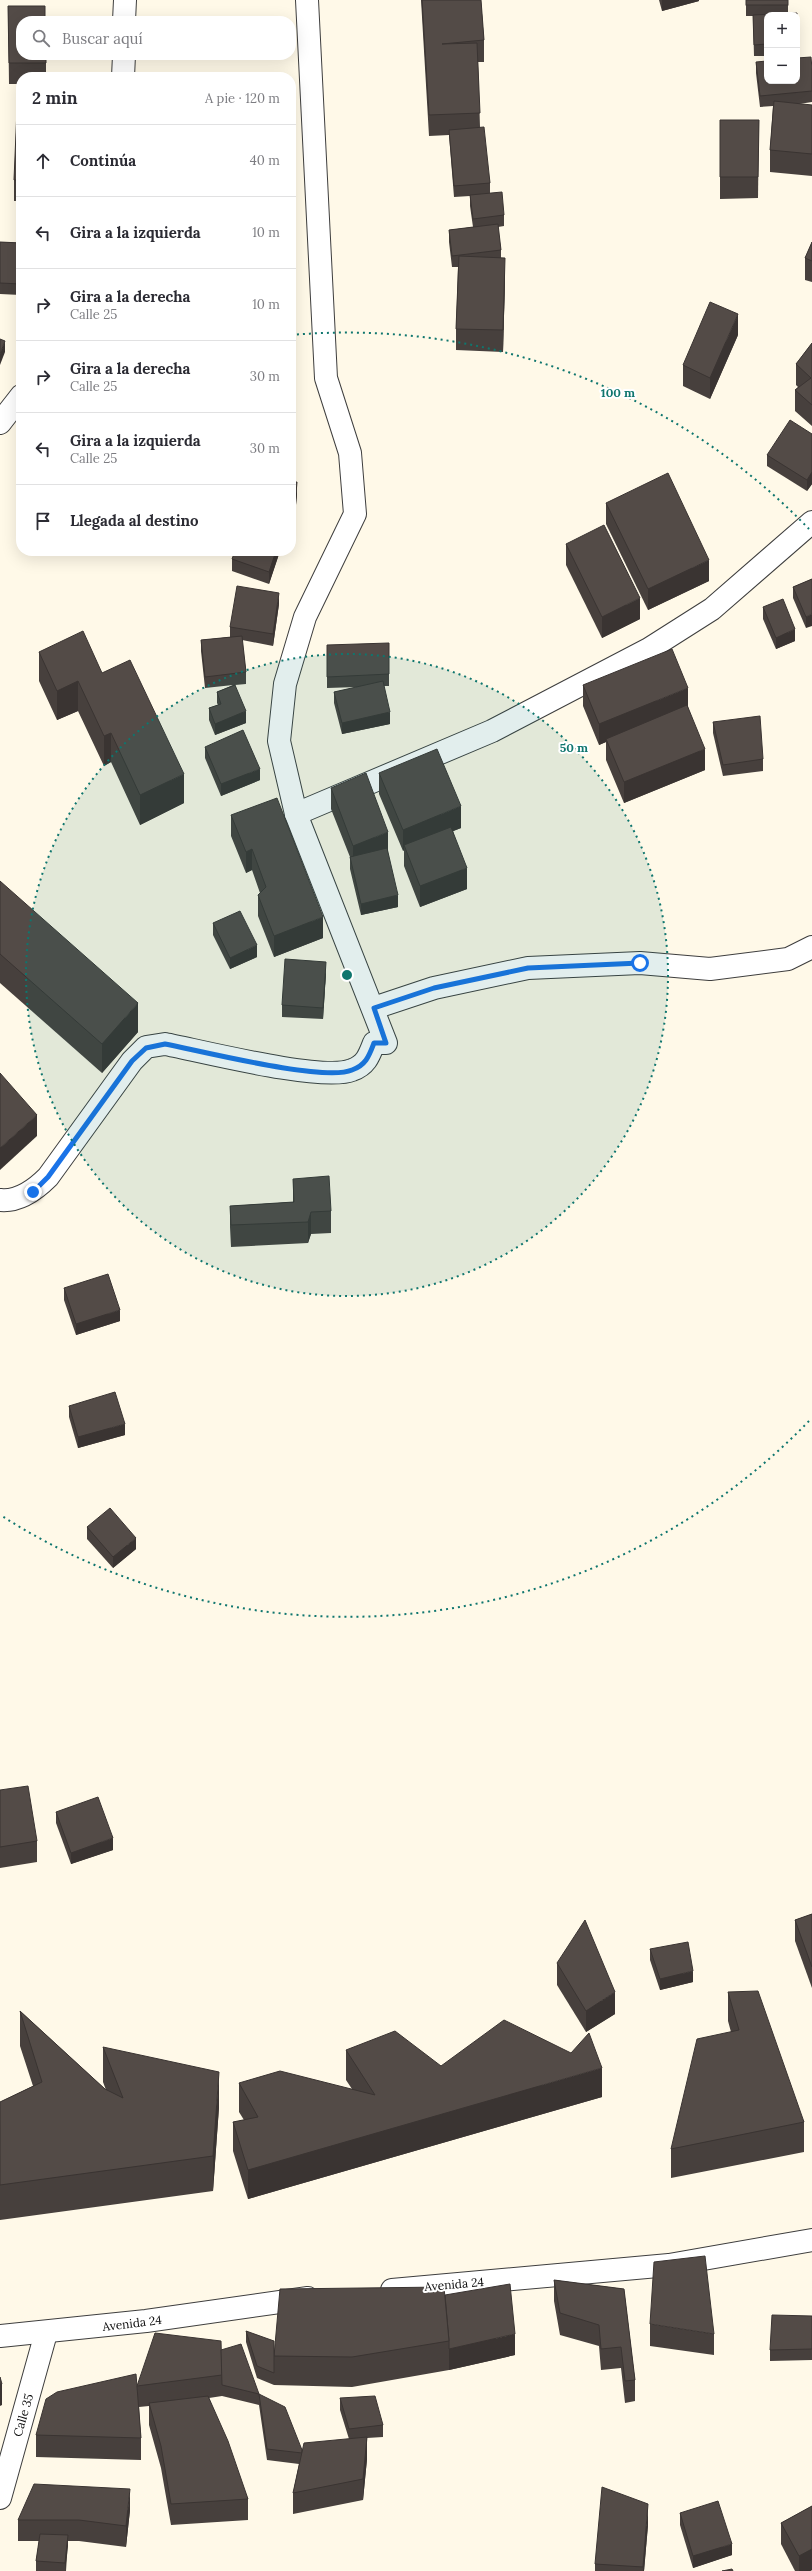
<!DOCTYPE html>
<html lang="es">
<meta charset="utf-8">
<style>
body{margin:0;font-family:Lora,serif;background:#f2f2f3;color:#2b2b33}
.controls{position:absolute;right:12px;top:12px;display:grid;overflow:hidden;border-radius:8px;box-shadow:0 4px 16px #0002}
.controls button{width:36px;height:36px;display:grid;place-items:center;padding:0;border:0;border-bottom:1px solid #e1e1e2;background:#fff;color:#2b2b33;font:20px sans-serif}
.stop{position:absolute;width:12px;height:12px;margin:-9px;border:3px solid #1a73e8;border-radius:50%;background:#fff}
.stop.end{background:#1a73e8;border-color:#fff;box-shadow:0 1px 4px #0008}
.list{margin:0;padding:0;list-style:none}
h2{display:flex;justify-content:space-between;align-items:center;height:52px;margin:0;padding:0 16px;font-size:17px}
h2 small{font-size:13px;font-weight:400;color:#7c7c81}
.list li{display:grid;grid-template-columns:26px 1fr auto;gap:12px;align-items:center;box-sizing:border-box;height:72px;padding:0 16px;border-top:1px solid #e1e1e2}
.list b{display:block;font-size:15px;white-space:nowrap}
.list p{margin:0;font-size:13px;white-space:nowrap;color:#7c7c81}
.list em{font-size:13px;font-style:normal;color:#7c7c81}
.icon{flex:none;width:22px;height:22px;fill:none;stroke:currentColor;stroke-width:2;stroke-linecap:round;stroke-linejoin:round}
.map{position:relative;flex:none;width:812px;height:2571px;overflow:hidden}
.search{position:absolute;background:#fff;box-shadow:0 4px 16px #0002;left:16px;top:16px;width:280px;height:44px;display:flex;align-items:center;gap:10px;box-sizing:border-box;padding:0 14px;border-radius:16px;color:#7c7c81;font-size:15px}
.panel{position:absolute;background:#fff;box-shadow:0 4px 16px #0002;left:16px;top:72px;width:280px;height:484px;border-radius:16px}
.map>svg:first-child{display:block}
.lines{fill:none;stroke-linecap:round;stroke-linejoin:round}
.minor-casing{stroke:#3e3e3e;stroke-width:24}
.minor{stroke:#fff;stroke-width:22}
.wall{fill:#47403d}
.shaded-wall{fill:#3a3432}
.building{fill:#534b47;stroke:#3a3432}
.route{stroke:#1a73e8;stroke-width:5}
.ring{fill:none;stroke:#0f766e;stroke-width:2;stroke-dasharray:2 4}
.labels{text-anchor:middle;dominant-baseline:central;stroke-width:4;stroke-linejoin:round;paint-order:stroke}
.street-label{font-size:12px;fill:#0b0b0b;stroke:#fff}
.centre{fill:#0f766e;stroke:#fff;stroke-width:2}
.ring-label{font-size:12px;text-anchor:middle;font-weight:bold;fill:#0f766e;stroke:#fff;stroke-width:4;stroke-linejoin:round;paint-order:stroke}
</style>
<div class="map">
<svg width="812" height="2571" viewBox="0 0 812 2571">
<rect width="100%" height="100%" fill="#fff9e8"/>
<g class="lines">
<!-- minor casing -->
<g class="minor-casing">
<g id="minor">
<polyline points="124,21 125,0"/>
<polyline points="123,77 124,55"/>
<polyline points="0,423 21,396"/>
<polyline points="296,814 492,731 649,649 712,609 812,522"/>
<polyline points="374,1008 434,988 528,968 640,963 710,969 788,959 812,947"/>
<path d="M0,1200C19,1202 35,1190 48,1177L132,1061L146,1047L165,1044C201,1051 323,1082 352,1070C366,1065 369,1056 374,1043H386L296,814L279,741L285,684L305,617L355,514L350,453L326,378L307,0"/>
<polyline points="392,2290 669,2265 812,2240"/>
<polyline points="0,2336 146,2321 308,2298"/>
<polyline points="0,2498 46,2333"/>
</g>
</g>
<!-- minor -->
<use href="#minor" class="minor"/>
</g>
<!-- wall -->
<g class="wall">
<polygon points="421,0 481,0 484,40 484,62 478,62 480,127 490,183 490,193 504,215 504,226 498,227 501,250 501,258 505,280 503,352 456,350 456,329 458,267 452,267 449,242 449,230 473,227 470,206 470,196 454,197 449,135 429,136"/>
<polygon points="659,0 699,0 699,1 662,11"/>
<polygon points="746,0 788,0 788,14 767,15 767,56 754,56 753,16 746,16"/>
<polygon points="8,6 46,55 46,77 21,77 21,84 9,84"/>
<polygon points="797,17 799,44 799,55 797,55"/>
<polygon points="756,62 812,69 812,102 799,104 812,105 812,176 770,172 770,150 773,106 760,107 756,73"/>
<polygon points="21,109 21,201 14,201 14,180"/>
<polygon points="720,120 759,120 758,198 720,199"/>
<polygon points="0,242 21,243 21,295 0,294"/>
<polygon points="812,242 812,282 805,280 805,258"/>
<polygon points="738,335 710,399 683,386 683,365"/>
<polygon points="812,343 812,426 795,411 795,390 798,387 796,385 796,364"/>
<polygon points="812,434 812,484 807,491 767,466 767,455"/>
<polygon points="291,482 297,494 295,516 291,516"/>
<polygon points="606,503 709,581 648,610 606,524"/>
<polygon points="566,544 640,619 602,638 566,565"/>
<polygon points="280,551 269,584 232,571 232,559"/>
<polygon points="812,579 806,628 793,598 793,587"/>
<polygon points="279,604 273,646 242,640 246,672 246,684 235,685 246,723 215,735 209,720 209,708 218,705 217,703 217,692 233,685 205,688 201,651 201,640 230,637 230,627"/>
<polygon points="763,607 795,641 776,649 763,619"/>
<polygon points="39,652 102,673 184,803 140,825 111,762 104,766 78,711 57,720 39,681"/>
<polygon points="327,656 389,674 389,686 384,686 390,724 342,734 334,703 334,692 358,687 327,688"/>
<polygon points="583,685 688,707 705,770 624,803 606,760 606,742 599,745 583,706"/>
<polygon points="713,722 763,759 763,771 723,776 713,733"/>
<polygon points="205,747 260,780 221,796 205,758"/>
<polygon points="379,773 461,828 453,831 467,889 420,907 404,866 404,850 403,851 379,794"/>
<polygon points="331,788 388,853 398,907 361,915 350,869 350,857 331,809"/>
<polygon points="231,815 323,938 274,957 258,916 258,895 260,893 252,870 246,873 231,836"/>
<polygon points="0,881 138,1032 102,1073 0,983"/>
<polygon points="213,923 257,957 230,969 213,935"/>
<polygon points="326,973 323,1019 282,1017 282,1005"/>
<polygon points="293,1179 331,1211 331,1233 311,1234 308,1243 231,1247 230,1227 230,1206 293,1202"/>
<polygon points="64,1288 120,1321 76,1335 64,1300"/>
<polygon points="69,1406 125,1435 78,1448 69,1417"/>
<polygon points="87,1527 136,1549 113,1568 87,1539"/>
<polygon points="0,1790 37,1841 37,1862 0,1868"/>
<polygon points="56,1812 113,1850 71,1864 56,1823"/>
<polygon points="812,1914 812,1988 795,1941 795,1920"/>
<polygon points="650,1949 693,1982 660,1990 650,1960"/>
<polygon points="557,1963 615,2014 586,2032 557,1985"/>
<polygon points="728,1992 804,2122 804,2152 671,2178 671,2149 731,2032 728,2021"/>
<polygon points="20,2011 106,2090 103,2082 103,2047 219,2107 213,2191 0,2220 0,2102 33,2086 20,2046"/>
<polygon points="346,2050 441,2066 602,2097 248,2199 233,2151 233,2122 244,2120 239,2112 239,2083 352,2089 346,2080"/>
<polygon points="554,2280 624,2289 635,2380 635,2401 625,2403 621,2368 601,2370 599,2346 560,2335 554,2301"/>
<polygon points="445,2295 515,2355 449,2370 352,2387 274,2385 257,2378 246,2342 246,2331 274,2350"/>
<polygon points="812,2316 812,2360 770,2361 770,2350"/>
<polygon points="650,2324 714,2334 714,2355 650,2346"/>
<polygon points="221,2350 259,2394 302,2450 349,2439 340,2410 340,2398 383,2425 383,2437 367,2438 367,2459 363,2500 293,2514 293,2493 299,2464 267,2460 259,2405 222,2396 209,2398 248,2499 248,2520 171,2525 161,2468 149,2425 149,2406 139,2407 141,2438 141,2460 36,2457 36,2435 137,2386"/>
<polygon points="812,2506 812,2570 810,2571 795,2571 781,2544 781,2523"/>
<polygon points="130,2510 126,2547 79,2541 68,2541 66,2571 36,2571 36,2561 39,2541 18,2541 18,2520"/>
<polygon points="680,2513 732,2555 693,2568 680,2525"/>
<polygon points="648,2525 644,2571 595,2571 595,2564"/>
</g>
<!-- shaded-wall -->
<g class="shaded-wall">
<polygon points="662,0 699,0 699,1 662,11"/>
<polygon points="505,258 505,280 503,352 503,330"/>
<polygon points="738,314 738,335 710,399 710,378"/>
<polygon points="5,341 5,352 0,365 0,354"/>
<polygon points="812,472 812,484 807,491 807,480"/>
<polygon points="297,482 297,494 295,516 295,505"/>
<polygon points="276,551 280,551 269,584 269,572"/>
<polygon points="709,560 709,581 648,610 648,589"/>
<polygon points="279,593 279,604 273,646 273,634"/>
<polygon points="640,598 640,619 602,638 602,617"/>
<polygon points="812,614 812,626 806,628 806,617"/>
<polygon points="795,629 795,641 776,649 776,638"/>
<polygon points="78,681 78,711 57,720 57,691"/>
<polygon points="688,688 688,709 606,739 606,742 599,745 599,724"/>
<polygon points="246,711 246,723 215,735 215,724"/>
<polygon points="390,712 390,724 342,734 342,723"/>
<polygon points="111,733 111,762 104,766 104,736"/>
<polygon points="705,749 705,770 624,803 624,782"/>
<polygon points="260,769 260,780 221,796 221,784"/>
<polygon points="184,774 184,803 140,825 140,795"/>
<polygon points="461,806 461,828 406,850 404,845 404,850 403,851 403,830"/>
<polygon points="388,832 388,853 353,867 353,846"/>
<polygon points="252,849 252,870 246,873 246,852"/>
<polygon points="467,868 467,889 420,907 420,886"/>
<polygon points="398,895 398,907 361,915 361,904"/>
<polygon points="323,917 323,938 274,957 274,936"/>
<polygon points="257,945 257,957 230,969 230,958"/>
<polygon points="326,962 326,973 323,1019 323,1008"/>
<polygon points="138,1003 138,1032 102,1073 102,1044"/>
<polygon points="37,1115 37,1136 0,1170 0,1148"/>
<polygon points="311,1212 311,1234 308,1243 308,1222"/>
<polygon points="120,1310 120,1321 76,1335 76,1324"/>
<polygon points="125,1424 125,1435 78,1448 78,1437"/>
<polygon points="136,1538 136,1549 113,1568 113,1557"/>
<polygon points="113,1838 113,1850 71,1864 71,1853"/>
<polygon points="693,1971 693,1982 660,1990 660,1979"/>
<polygon points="615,1992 615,2014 586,2032 586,2011"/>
<polygon points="602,2068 602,2097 248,2199 248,2170"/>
<polygon points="219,2072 219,2107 213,2191 213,2156"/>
<polygon points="515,2334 515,2355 449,2370 449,2349"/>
<polygon points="0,2384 2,2384 2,2405 0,2406"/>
<polygon points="367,2437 367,2459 363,2500 363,2479"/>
<polygon points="130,2489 130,2510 126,2547 126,2526"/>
<polygon points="648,2504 648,2525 644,2571 643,2571"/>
<polygon points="68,2535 68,2546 65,2571 65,2563"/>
<polygon points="732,2544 732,2555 693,2568 693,2556"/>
<polygon points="812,2549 812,2570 810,2571 799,2571 799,2556"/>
</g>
<!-- building -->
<g class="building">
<polygon points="422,0 481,0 484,40 442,44 477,43 480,113 429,115"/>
<rect x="746" y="0" width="42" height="5"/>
<polygon points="8,6 45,6 45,21 21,21 21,55 46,55 46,63 9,63"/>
<polygon points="797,13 797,15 767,15 767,44 754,45 753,15"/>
<polygon points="797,17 799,44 797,44"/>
<polygon points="811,57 812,69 812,91 760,96 756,62 767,61 767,81 797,81 797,58"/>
<polygon points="774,101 812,105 812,154 770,150"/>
<polygon points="17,109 21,109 21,180 14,180"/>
<polygon points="720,120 759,120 758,177 720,177"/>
<polygon points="484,127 490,183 454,186 449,130"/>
<polygon points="502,192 504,215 473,219 470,195"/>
<polygon points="498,224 501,250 452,256 449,230"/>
<polygon points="0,242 21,243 21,284 0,283"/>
<polygon points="812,242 812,261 805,258"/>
<polygon points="459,256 505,258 503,330 456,329"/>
<polygon points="710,302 738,314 710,378 683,365"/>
<polygon points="0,339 5,341 0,354"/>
<polygon points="812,343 812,405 795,390 811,378 796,364"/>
<polygon points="790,420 812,434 812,472 807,480 767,455"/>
<polygon points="668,473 709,560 648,589 606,503"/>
<polygon points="291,482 297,482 295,505 291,505"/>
<polygon points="604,525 640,598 602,617 566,544"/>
<polygon points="235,551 276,551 269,572 232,559"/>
<polygon points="812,579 812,614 806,617 793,587"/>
<polygon points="237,586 279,593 273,634 230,627"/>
<polygon points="783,599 795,629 776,638 763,607"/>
<polygon points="83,631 102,673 130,660 184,774 140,795 111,733 104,736 78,681 57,691 39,652"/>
<polygon points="242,636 246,672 205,677 201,640"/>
<polygon points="389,643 389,674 327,677 327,645"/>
<polygon points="672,649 688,688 599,724 583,685"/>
<polygon points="383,681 390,712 342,723 334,692"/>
<polygon points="235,685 246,711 215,724 209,708 221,704 217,692"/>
<polygon points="687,705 705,749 624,782 606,739"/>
<polygon points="760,716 763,759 723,765 713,722"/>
<polygon points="243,730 260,769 221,784 205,747"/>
<polygon points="437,749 461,806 403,830 379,773"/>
<polygon points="366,773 388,832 353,846 331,788"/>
<polygon points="277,798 323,917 274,936 258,895 266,887 252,849 246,852 231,815"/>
<polygon points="451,827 467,868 420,886 404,845"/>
<polygon points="387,848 398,895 361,904 350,857"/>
<polygon points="0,881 138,1003 102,1044 0,954"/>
<polygon points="240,911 257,945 230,958 213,923"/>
<polygon points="285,959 326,962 323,1008 282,1005"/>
<polygon points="0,1073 37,1115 0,1148"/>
<polygon points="329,1176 331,1211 311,1212 308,1222 231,1225 230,1206 294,1202 293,1179"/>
<polygon points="108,1274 120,1310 76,1324 64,1288"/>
<polygon points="115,1392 125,1424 78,1437 69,1406"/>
<polygon points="110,1508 136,1538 113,1557 87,1527"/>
<polygon points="28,1786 37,1841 0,1847 0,1790"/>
<polygon points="98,1797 113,1838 71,1853 56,1812"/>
<polygon points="812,1914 812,1967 795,1920"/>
<polygon points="585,1920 615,1992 586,2011 557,1963"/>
<polygon points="688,1942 693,1971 660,1979 650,1949"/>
<polygon points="758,1991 804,2122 671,2149 697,2039 739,2030 728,1992"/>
<polygon points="20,2011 105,2089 123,2098 103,2047 219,2072 213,2156 0,2185 0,2102 42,2082"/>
<polygon points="504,2020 571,2053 589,2033 602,2068 248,2170 233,2122 258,2117 239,2083 280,2071 375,2095 346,2050 395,2031 441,2066"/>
<polygon points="705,2256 714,2334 650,2324 654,2262"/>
<polygon points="554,2280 624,2289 635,2380 625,2381 621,2347 601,2349 599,2325 560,2313"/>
<polygon points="510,2284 515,2334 449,2349 449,2341 445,2295"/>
<polygon points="444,2287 449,2341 352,2357 274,2356 280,2289"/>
<polygon points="772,2315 812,2316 812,2349 770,2350"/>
<polygon points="246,2331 274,2341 274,2373 257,2366"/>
<polygon points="155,2333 221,2341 222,2375 137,2386"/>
<polygon points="241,2344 259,2394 222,2385 221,2350"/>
<polygon points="136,2374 141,2438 36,2435 46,2399 57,2392"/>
<polygon points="0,2377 2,2384 0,2384"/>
<polygon points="259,2394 285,2407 302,2450 302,2453 267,2449"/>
<polygon points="208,2396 228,2441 248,2499 171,2504 161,2446 149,2403"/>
<polygon points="375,2396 383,2425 349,2429 340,2398"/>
<polygon points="367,2437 363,2479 293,2493 304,2443"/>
<polygon points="34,2484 130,2489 126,2526 79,2520 18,2520"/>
<polygon points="602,2487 648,2504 643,2567 595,2564"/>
<polygon points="718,2501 732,2544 693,2556 680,2513"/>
<polygon points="812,2506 812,2549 799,2556 781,2523"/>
<polygon points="40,2534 68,2535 65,2563 36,2561"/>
<polygon points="732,2569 733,2571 722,2571"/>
</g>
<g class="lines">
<!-- route -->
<path class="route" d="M33,1192L48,1177L132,1061L146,1048L165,1044C201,1051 324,1082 352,1070C366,1065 369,1056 374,1043H386L374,1008L434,988L528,968L640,963"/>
</g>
<!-- distance rings -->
<circle cx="347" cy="975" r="321" fill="#0f766e" fill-opacity=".12"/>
<g class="ring">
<circle cx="347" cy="975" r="321"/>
<path d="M809 1421A642 642 0 0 1 2 1516M291 335A642 642 0 0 1 809 529"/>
</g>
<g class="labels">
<!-- street labels -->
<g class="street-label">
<text transform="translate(454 2284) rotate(-5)">Avenida 24</text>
<text transform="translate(132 2323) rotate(-7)">Avenida 24</text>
<text transform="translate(23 2415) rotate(-74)">Calle 35</text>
</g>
</g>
<circle cx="347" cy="975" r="6" class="centre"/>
<g class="ring-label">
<text x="618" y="397">100 m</text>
<text x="574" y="752">50 m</text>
</g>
</svg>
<div class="controls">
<button>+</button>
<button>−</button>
</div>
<div class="stop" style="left:640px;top:963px"></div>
<div class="stop end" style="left:33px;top:1192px"></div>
<div class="search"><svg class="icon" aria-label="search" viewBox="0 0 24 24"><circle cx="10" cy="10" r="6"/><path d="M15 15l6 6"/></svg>Buscar aquí</div>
<section class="panel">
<h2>2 min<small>A pie · 120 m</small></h2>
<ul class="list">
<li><svg class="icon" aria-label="ahead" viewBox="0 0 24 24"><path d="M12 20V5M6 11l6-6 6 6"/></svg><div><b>Continúa</b></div><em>40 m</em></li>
<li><svg class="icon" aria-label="left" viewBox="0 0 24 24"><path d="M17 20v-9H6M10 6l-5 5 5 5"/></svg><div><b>Gira a la izquierda</b></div><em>10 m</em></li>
<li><svg class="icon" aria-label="right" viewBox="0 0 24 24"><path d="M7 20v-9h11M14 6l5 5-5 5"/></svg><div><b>Gira a la derecha</b><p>Calle 25</p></div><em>10 m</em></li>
<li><svg class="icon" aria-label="right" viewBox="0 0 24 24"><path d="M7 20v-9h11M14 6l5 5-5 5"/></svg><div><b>Gira a la derecha</b><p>Calle 25</p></div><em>30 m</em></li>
<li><svg class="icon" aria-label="left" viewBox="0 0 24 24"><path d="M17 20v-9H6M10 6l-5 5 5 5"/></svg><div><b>Gira a la izquierda</b><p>Calle 25</p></div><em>30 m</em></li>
<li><svg class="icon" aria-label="arrive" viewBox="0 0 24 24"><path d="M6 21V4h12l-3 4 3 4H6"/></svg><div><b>Llegada al destino</b></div></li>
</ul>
</section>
</div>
